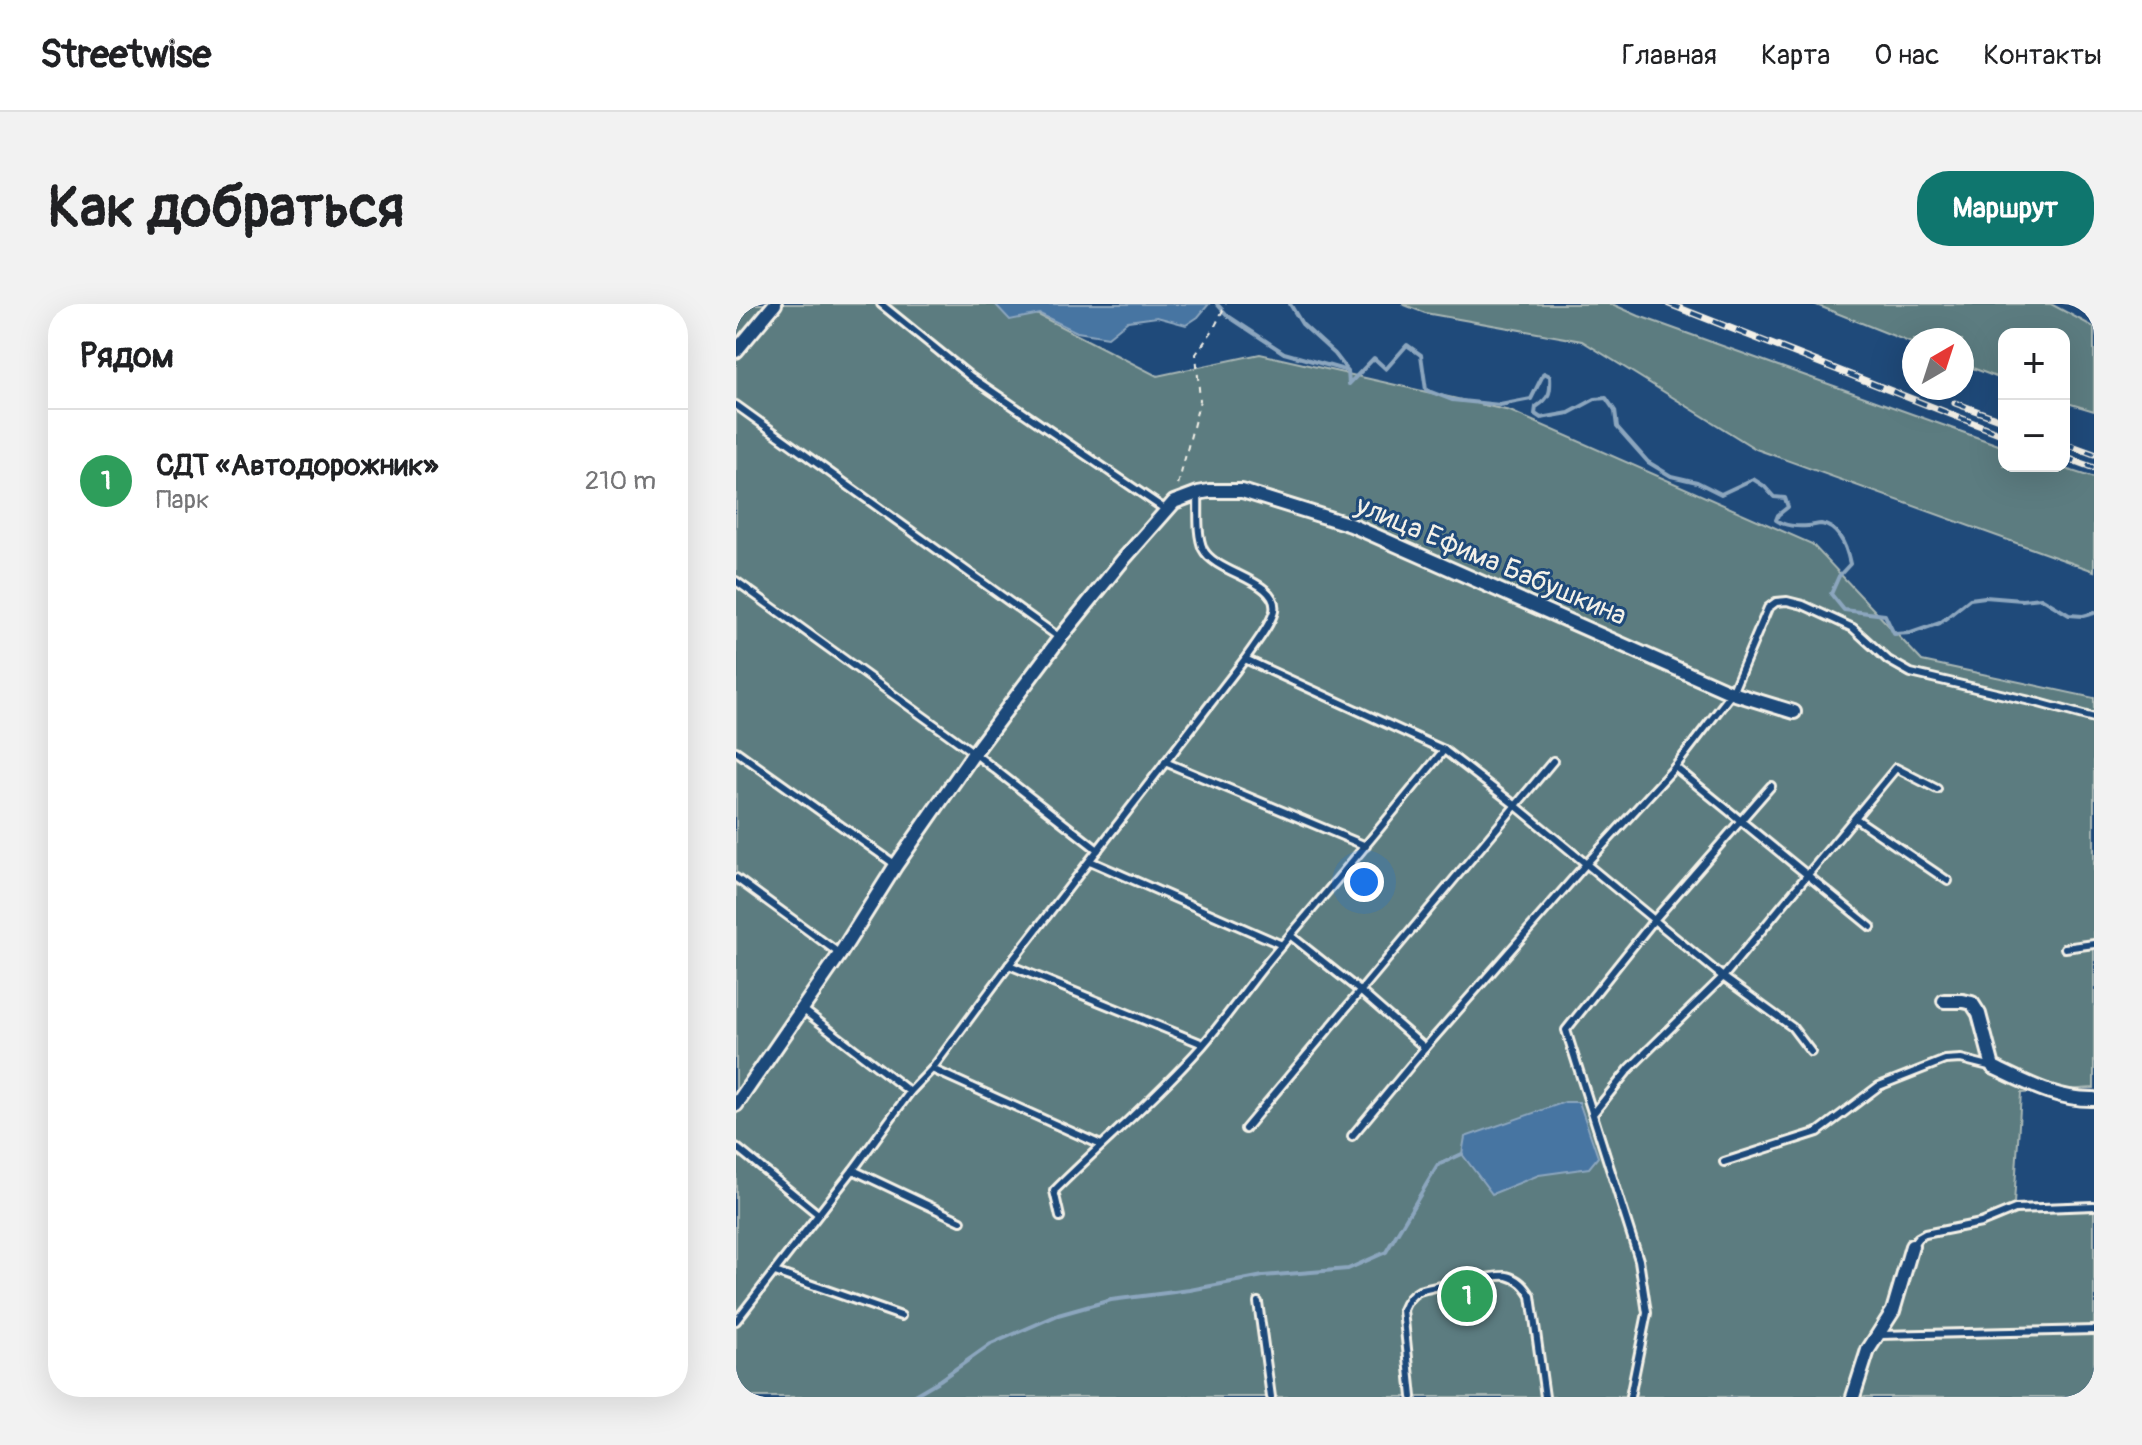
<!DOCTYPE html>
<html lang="ru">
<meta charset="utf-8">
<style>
body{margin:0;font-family:Pangolin,sans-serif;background:#f2f2f2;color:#202124}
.controls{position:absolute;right:24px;top:24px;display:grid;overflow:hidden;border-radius:16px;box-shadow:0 8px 32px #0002}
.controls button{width:72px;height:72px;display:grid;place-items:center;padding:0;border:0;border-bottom:2px solid #e0e0e0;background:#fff;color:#202124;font:40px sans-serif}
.compass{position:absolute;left:1166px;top:24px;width:72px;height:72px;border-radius:50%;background:#fff;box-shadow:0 8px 32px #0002;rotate:39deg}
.you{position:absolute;left:628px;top:578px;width:28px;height:28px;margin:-20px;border:6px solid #fff;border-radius:50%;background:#1a73e8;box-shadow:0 0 0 12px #1a73e833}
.badge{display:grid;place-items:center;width:52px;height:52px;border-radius:50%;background:#0f766e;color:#fff;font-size:26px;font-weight:700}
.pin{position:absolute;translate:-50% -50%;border:4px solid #fff;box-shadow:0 2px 8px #0006}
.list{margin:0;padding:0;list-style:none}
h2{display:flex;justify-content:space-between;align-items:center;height:104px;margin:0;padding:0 32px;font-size:34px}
h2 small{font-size:26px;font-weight:400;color:#757577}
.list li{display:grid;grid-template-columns:52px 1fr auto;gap:24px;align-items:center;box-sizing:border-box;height:144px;padding:0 32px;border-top:2px solid #e0e0e0}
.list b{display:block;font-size:30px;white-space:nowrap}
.list p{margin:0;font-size:26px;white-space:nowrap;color:#757577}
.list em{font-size:26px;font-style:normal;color:#757577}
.map{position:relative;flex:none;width:1358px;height:1093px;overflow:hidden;border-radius:32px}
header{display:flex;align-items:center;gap:48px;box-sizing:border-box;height:112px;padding:0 40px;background:#fff;border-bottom:2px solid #e0e0e0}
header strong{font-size:38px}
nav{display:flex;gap:44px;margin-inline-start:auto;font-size:28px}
.intro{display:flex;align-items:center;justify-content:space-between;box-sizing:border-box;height:192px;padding:0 48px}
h1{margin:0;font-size:56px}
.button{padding:20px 36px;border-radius:32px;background:#0f766e;color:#fff;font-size:28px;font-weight:700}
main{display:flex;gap:48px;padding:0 48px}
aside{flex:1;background:#fff;border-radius:32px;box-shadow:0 8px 32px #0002}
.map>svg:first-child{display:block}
.green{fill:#5b7c80;stroke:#a8b6b4;stroke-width:2}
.water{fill:#4774a2;stroke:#8ca6be;stroke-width:2}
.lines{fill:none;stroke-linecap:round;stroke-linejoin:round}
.stream{stroke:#8ca6be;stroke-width:4}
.service-casing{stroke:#f4f1e8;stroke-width:12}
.minor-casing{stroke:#f4f1e8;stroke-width:18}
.path{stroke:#f4f1e8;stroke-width:2;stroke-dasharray:6 6;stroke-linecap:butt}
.service{stroke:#1f4a7a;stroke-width:6}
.minor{stroke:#1f4a7a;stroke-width:12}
.rail-casing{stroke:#f4f1e8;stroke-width:7}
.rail{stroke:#1f4a7a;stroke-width:4;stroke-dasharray:12;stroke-linecap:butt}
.labels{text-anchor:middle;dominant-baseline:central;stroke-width:6;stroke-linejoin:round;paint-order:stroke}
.street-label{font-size:28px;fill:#f4f1e8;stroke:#1f4a7a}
</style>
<header>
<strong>Streetwise</strong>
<nav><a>Главная</a><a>Карта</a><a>О нас</a><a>Контакты</a></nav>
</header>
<div class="intro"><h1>Как добраться</h1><a class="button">Маршрут</a></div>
<main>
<aside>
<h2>Рядом<small></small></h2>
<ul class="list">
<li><span class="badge" style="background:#2e9e5b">1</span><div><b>СДТ «Автодорожник»</b><p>Парк</p></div><em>210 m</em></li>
</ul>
</aside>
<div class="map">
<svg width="1358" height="1093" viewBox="0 0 1358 1093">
<rect width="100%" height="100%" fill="#1f4a7a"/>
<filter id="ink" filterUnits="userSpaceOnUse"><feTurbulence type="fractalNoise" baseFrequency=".0125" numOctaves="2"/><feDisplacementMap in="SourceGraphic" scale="16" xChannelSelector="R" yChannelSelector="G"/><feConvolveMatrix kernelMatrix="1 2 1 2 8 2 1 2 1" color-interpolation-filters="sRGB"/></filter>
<g filter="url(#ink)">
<!-- green -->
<g class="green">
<polygon points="0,0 281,0 421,72 524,50 774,107 1076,240 1186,357 1358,394 1358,784 1285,789 1278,900 1358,899 1358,1093 0,1093"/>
<polygon points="666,0 876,0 903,12 1268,143 1268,162 1320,162 1358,174 1358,267 1020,145 846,37 689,9"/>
<polygon points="1078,0 1315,0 1358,23 1358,107 1328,98 1328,30 1268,30 1268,76 1226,60 1226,36 1178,36 1178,40"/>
</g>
<!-- water -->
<g class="water">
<polygon points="259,0 473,0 462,13 450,21 421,13 392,17 372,33 341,28 304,10 274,16"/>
<polygon points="829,798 843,798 862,853 853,864 803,871 756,890 726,850 729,833"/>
</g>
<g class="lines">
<!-- stream -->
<g class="stream">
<path d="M481,0L492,12L548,49L612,67L613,80L638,54L650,65L671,41L685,51L690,86L716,96L764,101L795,95L808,69L814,72C815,88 814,94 800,103L799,110L805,114L833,109L859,95L870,94L879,107L881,123L912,158L935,172L961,178L985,190L1017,175L1028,182L1038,193L1049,194L1052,203L1042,211L1040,216C1048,222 1062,223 1072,222C1076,222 1081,220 1085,220C1104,223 1111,245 1114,260L1103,272L1095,290L1108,306L1149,311L1158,330L1175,329L1204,319L1234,295L1249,293L1286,296L1305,294L1333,311L1347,312L1358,309"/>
<polyline points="554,0 566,20 599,50 612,67"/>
<polyline points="175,1093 204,1076 255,1040 322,1011 375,996 454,986 527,972 612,965 650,948 702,861 726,850"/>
</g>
<!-- service casing -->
<g class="service-casing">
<g id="service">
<polyline points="145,0 235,73 430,206"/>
<polyline points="0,101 324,334"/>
<polyline points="0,277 238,449 362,546"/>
<polyline points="509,355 708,446 779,501 987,673 1160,464 1201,485"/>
<polyline points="0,447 160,561"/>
<polyline points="429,458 630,542"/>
<polyline points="939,463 1135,623"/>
<polyline points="1119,514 1212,577"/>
<polyline points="354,557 546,641"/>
<polyline points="0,574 104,650"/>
<polyline points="555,632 624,687 689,744"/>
<polyline points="1329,644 1358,640"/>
<polyline points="273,661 467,740"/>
<polyline points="65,704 174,788"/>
<polyline points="196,765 365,841"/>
<polyline points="857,810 893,765 987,673 1056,723 1075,748"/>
<polyline points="509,825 817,457"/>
<polyline points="616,832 689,744 850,560 939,463 996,389 1032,304 1040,298 1051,297 1067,301 1117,324 1152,356 1175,369 1303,399 1358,414"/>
<polyline points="0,843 82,910"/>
<polyline points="988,858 1082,828 1143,782 1209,756 1225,755 1257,763"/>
<polyline points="117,866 225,917"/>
<path d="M324,913L318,887C367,838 420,794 466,742C494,710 517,674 545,642C600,578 654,512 708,446"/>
<polyline points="1176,942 1182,934 1189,930 1245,919 1279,905 1358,902"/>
<polyline points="39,968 165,1012"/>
<polyline points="522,998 535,1093"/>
<path d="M0,1017L117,866L174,788L196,765L273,661L509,355C517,343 535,321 538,307C544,276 479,270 467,245C460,229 463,205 462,189"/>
<polyline points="1144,1031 1358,1026"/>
<path d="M676,1093L667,1006C670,998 675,991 683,987C692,984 764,970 771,972C783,975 789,982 795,992L809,1093"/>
<polyline points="894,1093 911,1009 903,956 830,726 918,616 1035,482"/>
</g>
</g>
<!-- minor casing -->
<g class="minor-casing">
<g id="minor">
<polyline points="0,47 39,0"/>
<path d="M1208,697H1227L1236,699L1243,710L1257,763C1289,778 1321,796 1358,795"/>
<polyline points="0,801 104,650 160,561 238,449 324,334 386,257 438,198 462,189 473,187 506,187 615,221 996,389 1058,408"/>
<polyline points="1117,1093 1132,1046 1157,1007 1176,942"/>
</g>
</g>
<!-- path -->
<polyline class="path" points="442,181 464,96 460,50 477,26 490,0"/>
<!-- service -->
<use href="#service" class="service"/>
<!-- minor -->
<use href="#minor" class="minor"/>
<!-- rail casing -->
<g class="rail-casing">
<g id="rail">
<polyline points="933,0 1268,131"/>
<polyline points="1219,99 1268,117"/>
<polyline points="1328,139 1358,150"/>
<polyline points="1328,153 1358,164"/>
</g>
</g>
<!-- rail -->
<use href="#rail" class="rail"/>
</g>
</g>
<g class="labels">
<!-- street labels -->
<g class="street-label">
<text transform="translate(755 257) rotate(23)">улица Ефима Бабушкина</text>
</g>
</g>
</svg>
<div class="controls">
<button>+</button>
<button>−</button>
</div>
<svg class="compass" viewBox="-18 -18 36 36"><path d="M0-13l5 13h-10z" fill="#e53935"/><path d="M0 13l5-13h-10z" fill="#757577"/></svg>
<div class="you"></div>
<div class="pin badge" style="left:731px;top:992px;background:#2e9e5b">1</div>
</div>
</main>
